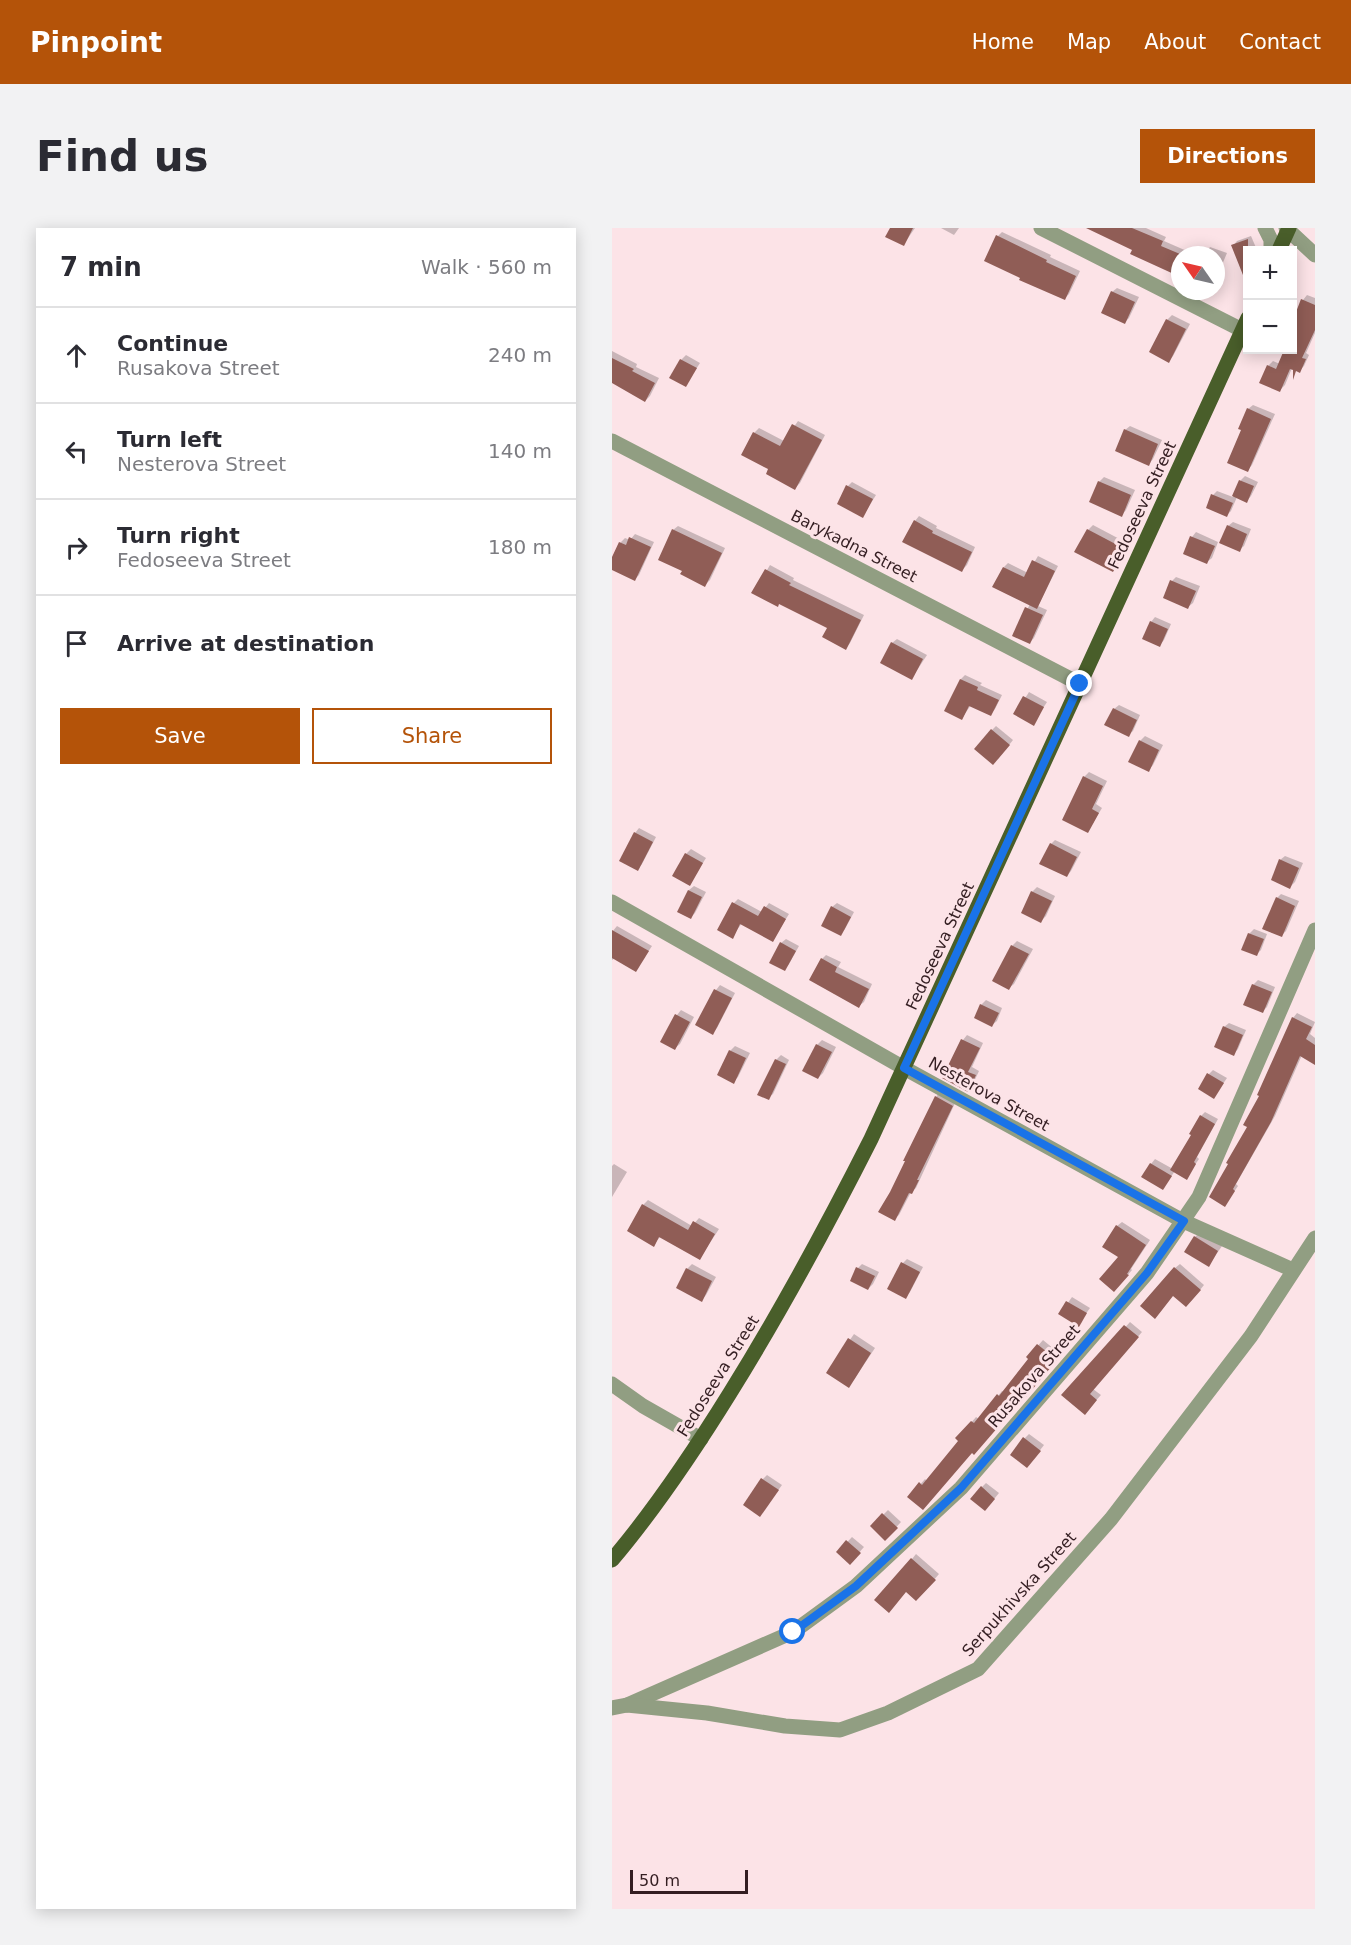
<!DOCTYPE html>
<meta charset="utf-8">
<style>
body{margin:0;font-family:"DejaVu Sans",sans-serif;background:#f2f2f3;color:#2b2b33}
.controls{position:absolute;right:18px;top:18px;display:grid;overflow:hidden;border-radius:0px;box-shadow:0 3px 15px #0003}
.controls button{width:54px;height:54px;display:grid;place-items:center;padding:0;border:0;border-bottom:2px solid #e1e1e2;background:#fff;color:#2b2b33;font:30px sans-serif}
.compass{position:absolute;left:559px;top:18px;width:54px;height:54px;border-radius:50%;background:#fff;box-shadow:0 3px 15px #0003;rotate:304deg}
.scale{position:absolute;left:18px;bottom:15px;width:118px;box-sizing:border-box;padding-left:6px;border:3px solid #341e22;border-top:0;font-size:16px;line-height:21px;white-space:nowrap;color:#341e22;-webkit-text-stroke:4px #fce3e7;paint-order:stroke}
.stop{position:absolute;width:18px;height:18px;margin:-14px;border:4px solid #1a73e8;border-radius:50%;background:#fff}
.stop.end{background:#1a73e8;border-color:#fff;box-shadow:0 2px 6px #0008}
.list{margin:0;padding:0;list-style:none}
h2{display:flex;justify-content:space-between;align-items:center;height:78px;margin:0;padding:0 24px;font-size:26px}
h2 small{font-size:20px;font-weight:400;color:#7c7c81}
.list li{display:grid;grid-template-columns:39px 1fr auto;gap:18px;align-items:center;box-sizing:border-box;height:96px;padding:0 24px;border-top:2px solid #e1e1e2}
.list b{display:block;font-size:22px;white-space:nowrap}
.list p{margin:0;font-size:20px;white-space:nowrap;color:#7c7c81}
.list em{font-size:20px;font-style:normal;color:#7c7c81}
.actions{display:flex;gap:12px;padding:18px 24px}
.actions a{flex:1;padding:14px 0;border:2px solid #b45309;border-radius:0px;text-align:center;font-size:21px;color:#b45309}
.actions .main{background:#b45309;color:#fff}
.icon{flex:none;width:33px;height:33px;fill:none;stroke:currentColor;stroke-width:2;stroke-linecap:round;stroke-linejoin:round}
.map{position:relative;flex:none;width:703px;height:1681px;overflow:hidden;border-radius:0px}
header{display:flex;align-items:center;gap:36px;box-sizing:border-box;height:84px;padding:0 30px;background:#b45309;color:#fff}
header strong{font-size:28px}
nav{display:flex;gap:33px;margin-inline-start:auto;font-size:21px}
.intro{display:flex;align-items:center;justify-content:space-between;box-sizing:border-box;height:144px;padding:0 36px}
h1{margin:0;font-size:42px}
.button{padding:15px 27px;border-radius:0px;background:#b45309;color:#fff;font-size:21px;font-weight:700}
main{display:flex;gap:36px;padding:0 36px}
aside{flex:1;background:#fff;border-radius:0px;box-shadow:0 3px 15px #0003}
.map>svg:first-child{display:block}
.shadow{fill:#0003}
.building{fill:#905d56}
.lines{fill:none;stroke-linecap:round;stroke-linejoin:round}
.minor{stroke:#919e82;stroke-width:15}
.major{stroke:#495e2a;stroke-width:15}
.route{stroke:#1a73e8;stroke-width:8}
.labels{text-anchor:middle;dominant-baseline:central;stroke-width:6;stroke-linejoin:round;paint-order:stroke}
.street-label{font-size:16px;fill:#341e22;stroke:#fce3e7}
</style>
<header>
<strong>Pinpoint</strong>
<nav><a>Home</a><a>Map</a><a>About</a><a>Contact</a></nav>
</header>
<div class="intro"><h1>Find us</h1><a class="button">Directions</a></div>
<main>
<aside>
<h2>7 min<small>Walk · 560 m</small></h2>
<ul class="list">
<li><svg class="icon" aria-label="ahead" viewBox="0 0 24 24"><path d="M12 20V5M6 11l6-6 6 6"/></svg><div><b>Continue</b><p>Rusakova Street</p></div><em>240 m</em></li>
<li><svg class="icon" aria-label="left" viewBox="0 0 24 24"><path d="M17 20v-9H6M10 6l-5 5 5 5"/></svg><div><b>Turn left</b><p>Nesterova Street</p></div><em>140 m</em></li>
<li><svg class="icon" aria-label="right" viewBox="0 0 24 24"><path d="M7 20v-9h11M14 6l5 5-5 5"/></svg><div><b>Turn right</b><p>Fedoseeva Street</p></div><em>180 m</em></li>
<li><svg class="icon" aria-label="arrive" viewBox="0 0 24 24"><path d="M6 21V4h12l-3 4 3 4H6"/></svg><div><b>Arrive at destination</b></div></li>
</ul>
<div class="actions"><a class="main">Save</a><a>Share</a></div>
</aside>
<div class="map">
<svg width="703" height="1681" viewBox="0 0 703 1681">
<rect width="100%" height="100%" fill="#fce3e7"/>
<!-- shadow -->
<g class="shadow">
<polygon points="279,0 303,0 292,16"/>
<polygon points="329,0 347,0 342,7"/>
<polygon points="488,0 534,0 554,9 552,13 584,27 568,27 568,43 564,46"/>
<polygon points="390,4 439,27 438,29 468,43 457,66 453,70 386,8"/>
<polygon points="639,8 645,22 636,22 621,18 625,13"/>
<polygon points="598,19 615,25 604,51 604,27 592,27"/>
<polygon points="505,60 527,69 517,90 513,94 500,64"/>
<polygon points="695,67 703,70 703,105 694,125 697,127 692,138 687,143 680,140 673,157 668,162 656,138 661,133 668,136 674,122 680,122 680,92 691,72"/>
<polygon points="560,87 578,96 561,128 557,133 539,123 555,92"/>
<polygon points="0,123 25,136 24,139 47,150 38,168 33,173 0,153"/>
<polygon points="74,127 88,135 74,157 69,132"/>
<polygon points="641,177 663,186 640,237 636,242 631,201 636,181"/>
<polygon points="186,193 213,207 188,255 183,260 158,240 142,205 147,200 172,213"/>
<polygon points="518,198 550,212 541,231 537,236 513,202"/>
<polygon points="633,248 646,254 639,268 635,273 625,269 619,283 615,287 601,267 605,263 621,269 629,252"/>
<polygon points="492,249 523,262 514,282 510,287 487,254"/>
<polygon points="240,254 264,267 251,288 236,258"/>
<polygon points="307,288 325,298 324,300 363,319 355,337 350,342 303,293"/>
<polygon points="621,294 639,301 632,318 627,322 616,298"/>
<polygon points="481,297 517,316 505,338 501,343 476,302"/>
<polygon points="66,298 113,320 98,352 93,357 72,342 61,302"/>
<polygon points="584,304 606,314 600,330 595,334 580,309"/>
<polygon points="23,306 42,314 27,347 23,351 0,341 0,333 8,315 13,310 18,312"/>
<polygon points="426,328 446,338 426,378 435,382 422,410 418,414 402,407 418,376 392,339 396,335 416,345"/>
<polygon points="158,337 182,350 181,352 252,387 238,415 234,420 217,399 168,375 142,364"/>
<polygon points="564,349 588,358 581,375 576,379 560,353"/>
<polygon points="543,389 559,396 552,412 548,417 539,394"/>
<polygon points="285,411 315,427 300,450 280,415"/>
<polygon points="353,447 370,455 368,457 390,467 383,481 379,486 359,477 350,490 349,451"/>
<polygon points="417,464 435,474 421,496 403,486"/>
<polygon points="507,477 528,487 521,503 516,507 502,481"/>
<polygon points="384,498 401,512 386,531 380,502"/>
<polygon points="533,508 551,517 541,537 537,542 528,513"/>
<polygon points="477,544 495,553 484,576 490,580 476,603 472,549"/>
<polygon points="27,600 44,609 30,636 26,641 23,605"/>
<polygon points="443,612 469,624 459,643 455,648 439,616"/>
<polygon points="79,621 94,630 78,656 74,626"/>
<polygon points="673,628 691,635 683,654 678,659 668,632"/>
<polygon points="82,658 94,664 83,685 79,689 67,683 77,662"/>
<polygon points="425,659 443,668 434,688 429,693 420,664"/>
<polygon points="669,666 687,673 674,703 669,708 665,670"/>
<polygon points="126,671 150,684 157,675 177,686 161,712 130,695 120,709 122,675"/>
<polygon points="225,675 242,684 233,701 229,706 220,679"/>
<polygon points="5,698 40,718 24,742 3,730 0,732 0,704"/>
<polygon points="642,701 655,706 649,722 645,726 637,706"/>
<polygon points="174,711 187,718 177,736 173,741 169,715"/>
<polygon points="405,713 421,721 402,756 397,760 400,718"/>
<polygon points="214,727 229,734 226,739 260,756 252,774 247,778 210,731"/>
<polygon points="646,752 663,759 655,779 651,783 641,757"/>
<polygon points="108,757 123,765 105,800 100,805 104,762"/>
<polygon points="374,772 390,780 385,793 380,797 369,777"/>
<polygon points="69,782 82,789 68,816 63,820 65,787"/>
<polygon points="685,785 703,794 698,806 703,810 703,836 690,827 663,888 624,956 626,958 613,977 649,867 681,790"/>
<polygon points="617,795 634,802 626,821 622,826 612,799"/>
<polygon points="355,807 371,815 360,839 367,843 360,858 356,862 332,849 351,812"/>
<polygon points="210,812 224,819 211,845 206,850 205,817"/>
<polygon points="123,818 138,825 126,849 121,854 118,823"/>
<polygon points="169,827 177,832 161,866 156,870 164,832"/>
<polygon points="601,842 615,850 602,869 597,846"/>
<polygon points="328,864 344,873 304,960 299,964 287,987 282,991 280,964 324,869"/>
<polygon points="593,884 606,891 585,929 587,931 574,950 563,943 551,960 539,936 543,931 561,941 581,906 589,888"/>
<polygon points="2,936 15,944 0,969 0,938"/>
<polygon points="36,972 80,998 87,990 107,1001 88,1030 49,1008 41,1017 31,977"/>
<polygon points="510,994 538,1012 519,1041 520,1042 507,1057 508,1029 505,998"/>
<polygon points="587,1005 610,1018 597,1037 583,1009"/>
<polygon points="295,1031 311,1039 298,1064 294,1069 291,1035"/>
<polygon points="80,1036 104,1049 94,1067 90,1072 75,1041"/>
<polygon points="250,1036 267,1044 261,1056 256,1061 246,1040"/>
<polygon points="568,1036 592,1057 579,1073 563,1040"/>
<polygon points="460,1069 478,1080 466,1097 448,1086"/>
<polygon points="518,1094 530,1104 481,1161 489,1167 477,1180 452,1167"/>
<polygon points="242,1106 263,1120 241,1153 216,1144"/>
<polygon points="431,1112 448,1126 367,1220 297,1269 313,1251 315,1253 348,1212 346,1210 364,1189 367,1191 390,1163 392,1164 418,1130 416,1129"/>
<polygon points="417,1206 432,1217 419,1234 413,1210"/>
<polygon points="155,1247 170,1257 148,1287 151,1251"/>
<polygon points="374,1255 387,1265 378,1276 370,1259"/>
<polygon points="276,1282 289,1294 273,1311 260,1298"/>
<polygon points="240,1309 252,1319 238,1335 226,1324"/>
<polygon points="304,1326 327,1346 309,1367 300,1331"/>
</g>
<!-- building -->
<g class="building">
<polygon points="278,0 301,0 292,18 273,9"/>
<polygon points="474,0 520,0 551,13 549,18 568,26 568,39 564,47 518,26 520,22"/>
<polygon points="384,7 435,32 434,34 464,48 453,72 407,52 408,50 372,33"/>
<polygon points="636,11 636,57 635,57 619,17"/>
<polygon points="499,63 523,74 513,96 489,85"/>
<polygon points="689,71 703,77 703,102 690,130 694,131 688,145 684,143 681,152 681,142 678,141 668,164 647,155 655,137 664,141 672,122 681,126 681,92"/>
<polygon points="554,91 574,101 557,135 537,124"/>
<polygon points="0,130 22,141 20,143 43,155 33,174 0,155"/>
<polygon points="68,131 85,140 74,159 57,150"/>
<polygon points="635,180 659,191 636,244 615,235 629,202 626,201"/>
<polygon points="180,196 210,212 183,262 154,246 156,241 129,227 141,204 168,218"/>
<polygon points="512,201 546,216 537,238 503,223"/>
<polygon points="627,252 642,258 635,275 620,268"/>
<polygon points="486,253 519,267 510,289 477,274"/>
<polygon points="234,257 261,271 251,290 225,276"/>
<polygon points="599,266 621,275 615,289 594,280"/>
<polygon points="302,292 321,303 320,305 360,324 350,344 290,314"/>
<polygon points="615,297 635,306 628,324 607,315"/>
<polygon points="60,301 110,325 93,359 68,346 70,343 46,332"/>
<polygon points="475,301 513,321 501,344 462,324"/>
<polygon points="578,308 603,318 595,336 571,326"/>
<polygon points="17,309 39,319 23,353 0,342 0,329 7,314 14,317"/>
<polygon points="420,332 443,343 425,381 380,359 391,339 412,349"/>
<polygon points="153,341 179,355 177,357 249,392 234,422 210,409 215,400 167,376 166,379 139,365"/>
<polygon points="558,352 584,363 576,381 551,370"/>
<polygon points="413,379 431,387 418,416 400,408"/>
<polygon points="538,393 556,401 548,419 530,411"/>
<polygon points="279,414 311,431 300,452 268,435"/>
<polygon points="348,451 366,459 365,462 387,472 379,488 357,478 350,492 332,483"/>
<polygon points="411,468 432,479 422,498 401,486"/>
<polygon points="501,480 525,492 517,509 492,497"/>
<polygon points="379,501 398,517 381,537 362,521"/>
<polygon points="527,512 547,522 537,544 516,534"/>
<polygon points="471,548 491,558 480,581 487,585 476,605 450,592"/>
<polygon points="22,604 41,614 26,643 7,633"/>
<polygon points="438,615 465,629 455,649 427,636"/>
<polygon points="73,625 91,635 78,658 60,648"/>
<polygon points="667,631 687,640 678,661 659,652"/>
<polygon points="76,662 90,669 79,691 65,684"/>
<polygon points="419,663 440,673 429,695 409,685"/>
<polygon points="664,669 683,678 670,709 650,701"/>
<polygon points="120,674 146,688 152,678 174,691 161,714 128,696 121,711 105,702"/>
<polygon points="219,678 239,689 229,708 209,698"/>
<polygon points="0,702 37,723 24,744 0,730"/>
<polygon points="636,705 652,711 645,728 629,722"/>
<polygon points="168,714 184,723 173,743 157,735"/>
<polygon points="399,717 417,726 397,762 380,753"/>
<polygon points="209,730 225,739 223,744 257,761 247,780 197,752"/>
<polygon points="640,756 660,764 651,785 631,777"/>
<polygon points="102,761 120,770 101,807 83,797"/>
<polygon points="368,776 387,785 380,799 362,790"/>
<polygon points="63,786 78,794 63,822 48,814"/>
<polygon points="680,789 700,799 694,811 703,817 703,837 688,828 659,894 621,961 623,963 613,979 597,969 616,936 614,935 635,899 631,897 647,868 645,867"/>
<polygon points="611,798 631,807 622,828 602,819"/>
<polygon points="349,811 368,820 356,844 364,847 356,864 330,850"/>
<polygon points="204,816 220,824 206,851 190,843"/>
<polygon points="117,822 134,830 122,856 105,847"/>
<polygon points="163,831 174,836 157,872 145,867"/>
<polygon points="595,845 612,855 602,871 586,861"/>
<polygon points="323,868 341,878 305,952 307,952 300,966 297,965 283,993 266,984 278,964 293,933 291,933"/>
<polygon points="588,887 603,896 582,934 584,936 575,952 558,942 579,907 577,906"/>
<polygon points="538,935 560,948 551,962 529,949"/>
<polygon points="30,976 76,1002 81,993 103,1006 88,1032 47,1009 42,1019 15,1003"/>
<polygon points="504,997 534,1017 515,1046 517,1047 502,1064 487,1051 506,1029 490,1019"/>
<polygon points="582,1008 606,1023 597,1039 572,1024"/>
<polygon points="289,1034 308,1044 294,1071 275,1061"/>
<polygon points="244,1039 263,1048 256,1062 238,1053"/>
<polygon points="562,1039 589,1062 574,1079 561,1068 543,1091 528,1078"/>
<polygon points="74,1040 100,1053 90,1074 64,1060"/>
<polygon points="454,1073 475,1085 467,1099 446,1086"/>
<polygon points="512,1097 527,1109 478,1166 485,1172 473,1187 449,1167"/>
<polygon points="236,1110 259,1125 237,1160 214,1145"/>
<polygon points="425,1116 445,1132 414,1169 413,1168 362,1227 360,1225 311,1282 295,1269 307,1254 310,1257 346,1213 343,1210 359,1193 362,1195 385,1166 387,1168 416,1131 414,1129"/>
<polygon points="411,1209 429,1223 415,1240 398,1227"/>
<polygon points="149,1250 167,1262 148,1289 131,1277"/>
<polygon points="369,1258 383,1271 373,1283 358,1271"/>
<polygon points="270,1285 286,1300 273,1313 258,1298"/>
<polygon points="234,1312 249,1325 238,1337 224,1324"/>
<polygon points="299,1330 324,1352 304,1373 294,1364 277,1385 262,1372"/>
</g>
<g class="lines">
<!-- minor -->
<g class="minor">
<polyline points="429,0 630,102"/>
<polyline points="653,0 659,12 659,22"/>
<polyline points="674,0 703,27"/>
<polyline points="0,213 468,456"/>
<polyline points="0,674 292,840 571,993 681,1042"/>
<polyline points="0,1156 31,1178 89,1211"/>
<polyline points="15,1477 181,1404 244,1358 349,1260 535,1045 587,969 703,702"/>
<polyline points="0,1480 15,1477 95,1485 173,1498 228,1502 276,1485 366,1441 499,1291 639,1108 703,1010"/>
</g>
<!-- major -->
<g class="major">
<polyline points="667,22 677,0"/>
<path d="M0,1332C44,1280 82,1223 118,1165C169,1083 215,998 259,911L636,90"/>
</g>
</g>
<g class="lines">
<!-- route -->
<polyline class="route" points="181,1404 244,1358 349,1260 535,1045 572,993 292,840 468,456"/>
</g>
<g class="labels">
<!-- street labels -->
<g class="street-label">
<text transform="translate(530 277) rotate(-65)">Fedoseeva Street</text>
<text transform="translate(242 318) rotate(27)">Barykadna Street</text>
<text transform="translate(328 718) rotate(-65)">Fedoseeva Street</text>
<text transform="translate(377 866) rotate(29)">Nesterova Street</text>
<text transform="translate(106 1148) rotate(-58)">Fedoseeva Street</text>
<text transform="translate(422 1148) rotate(-49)">Rusakova Street</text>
<text transform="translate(407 1366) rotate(-48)">Serpukhivska Street</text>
</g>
</g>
</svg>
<div class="controls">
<button>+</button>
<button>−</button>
</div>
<svg class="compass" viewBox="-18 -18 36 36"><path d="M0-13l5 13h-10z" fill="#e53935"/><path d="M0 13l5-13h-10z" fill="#7c7c81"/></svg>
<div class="scale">50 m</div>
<div class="stop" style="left:181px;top:1404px"></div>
<div class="stop end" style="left:468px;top:456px"></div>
</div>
</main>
